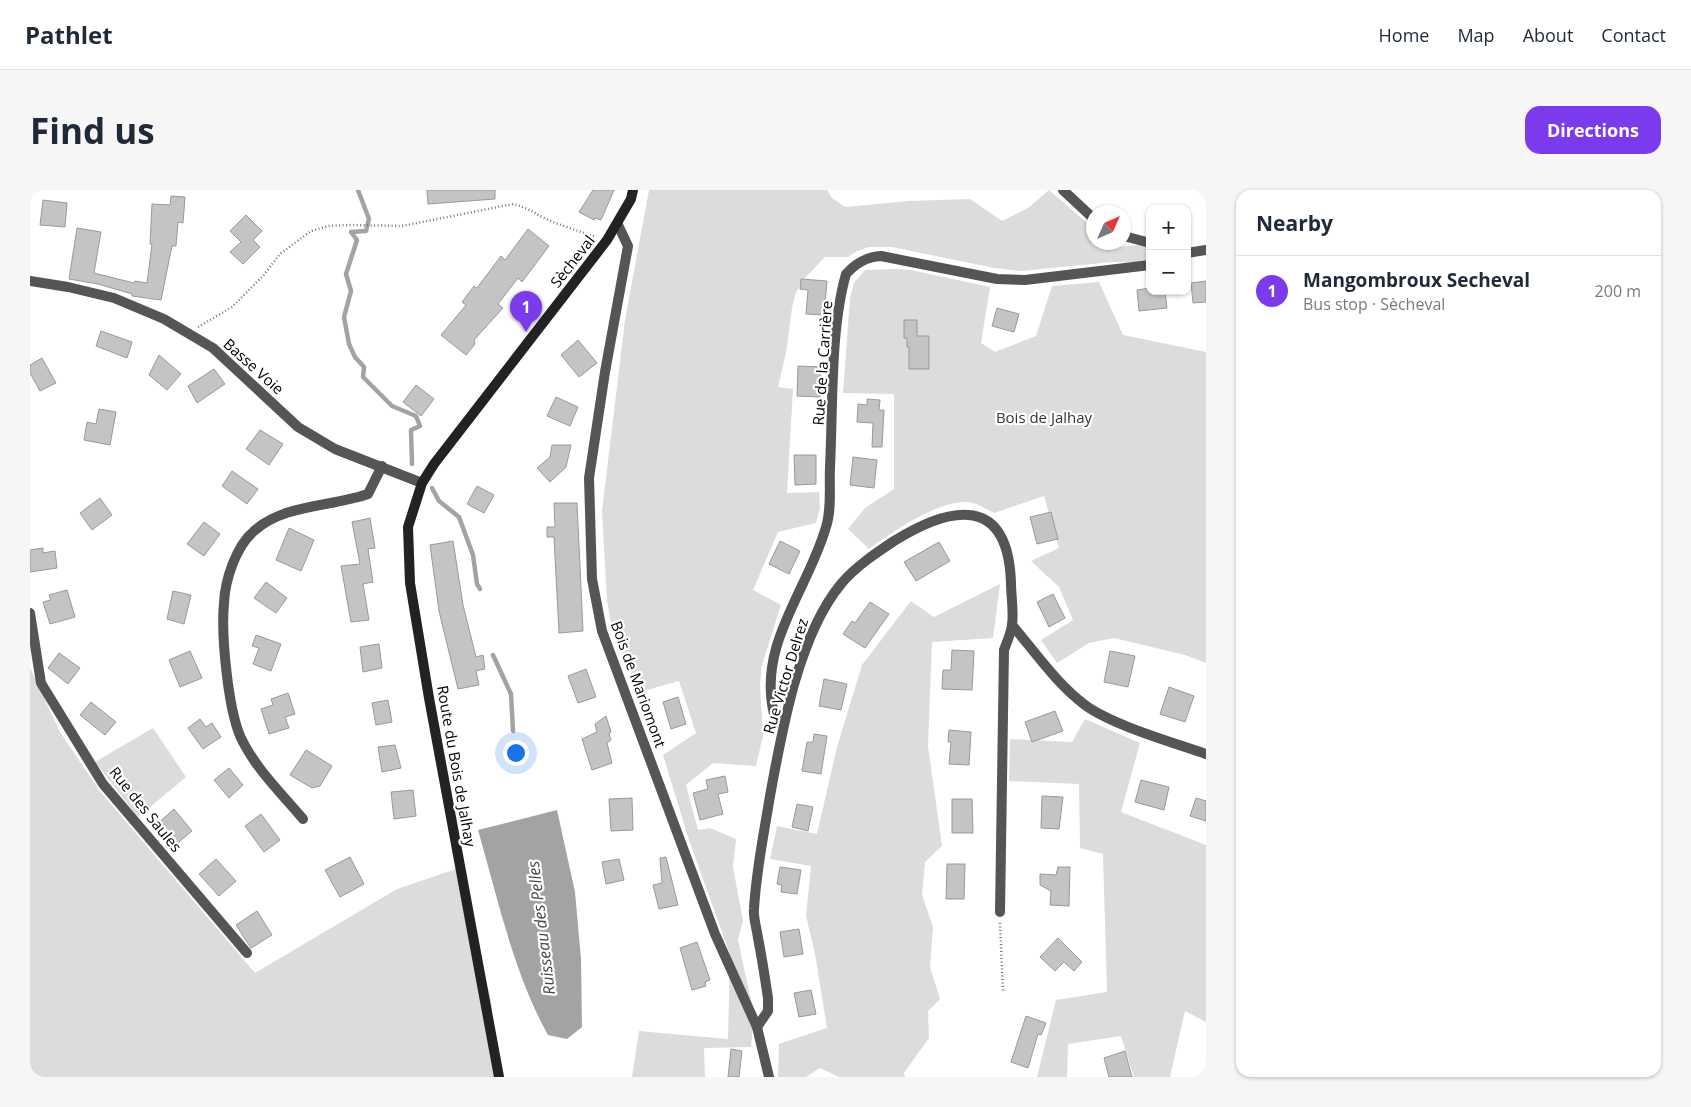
<!DOCTYPE html>
<meta charset="utf-8">
<style>
body{margin:0;font-family:"Open Sans",sans-serif;background:#f6f6f7;color:#1f2937}
.controls{position:absolute;right:15px;top:15px;display:grid;overflow:hidden;border-radius:10px;box-shadow:0 1px 4px #0004}
.controls button{width:45px;height:45px;display:grid;place-items:center;padding:0;border:0;border-bottom:1px solid #e0e1e3;background:#fff;color:#1f2937;font:25px sans-serif}
.compass{position:absolute;left:1056px;top:15px;width:45px;height:45px;border-radius:50%;background:#fff;box-shadow:0 1px 4px #0004;rotate:45deg}
.you{position:absolute;left:485px;top:562px;width:18px;height:18px;margin:-12px;border:4px solid #fff;border-radius:50%;background:#1a73e8;box-shadow:0 0 0 8px #1a73e833}
.badge{display:grid;place-items:center;width:32px;height:32px;border-radius:50%;background:#7c3aed;color:#fff;font-size:16px;font-weight:700}
.pin{position:absolute;translate:-50% -41px;filter:drop-shadow(0 1px 2px #0008)}
.pin::after{content:'';position:absolute;top:26px;width:18px;height:15px;background:inherit;clip-path:polygon(0 0,100% 0,50% 100%)}
.list{margin:0;padding:0;list-style:none}
h2{display:flex;justify-content:space-between;align-items:center;height:65px;margin:0;padding:0 20px;font-size:21px}
h2 small{font-size:16px;font-weight:400;color:#747a83}
.list li{display:grid;grid-template-columns:32px 1fr auto;gap:15px;align-items:center;box-sizing:border-box;height:70px;padding:0 20px;border-top:1px solid #e0e1e3}
.list b{display:block;font-size:19px;white-space:nowrap}
.list p{margin:0;font-size:16px;white-space:nowrap;color:#747a83}
.list em{font-size:16px;font-style:normal;color:#747a83}
.map{position:relative;flex:none;width:1176px;height:887px;overflow:hidden;border-radius:15px}
header{display:flex;align-items:center;gap:30px;box-sizing:border-box;height:70px;padding:0 25px;background:#fff;border-bottom:1px solid #e0e1e3}
header strong{font-size:24px}
nav{display:flex;gap:28px;margin-inline-start:auto;font-size:18px}
.intro{display:flex;align-items:center;justify-content:space-between;box-sizing:border-box;height:120px;padding:0 30px}
h1{margin:0;font-size:35px}
.button{padding:12px 22px;border-radius:15px;background:#7c3aed;color:#fff;font-size:18px;font-weight:700}
main{display:flex;gap:30px;padding:0 30px}
aside{flex:1;background:#fff;border-radius:15px;box-shadow:0 1px 4px #0004}
.map>svg:first-child{display:block}
.green{fill:#dcdcdc}
.water{fill:#a3a3a3}
.lines{fill:none;stroke-linecap:round;stroke-linejoin:round}
.stream{stroke:#a3a3a3;stroke-width:4.5}
.building{fill:#c4c4c4;stroke:#999}
.path{stroke:#777;stroke-width:2.5;stroke-dasharray:1 2.5;stroke-linecap:butt}
.minor{stroke:#555;stroke-width:10}
.secondary{stroke:#222;stroke-width:10}
.labels{text-anchor:middle;dominant-baseline:central;stroke-width:4.5;stroke-linejoin:round;paint-order:stroke}
.street-label{font-size:15px;fill:#000;stroke:#fff}
.park-label{font-size:15px;fill:#333;stroke:#fff}
.water-label{font-size:16px;font-style:italic;fill:#444;stroke:#fff}
</style>
<header>
<strong>Pathlet</strong>
<nav><a>Home</a><a>Map</a><a>About</a><a>Contact</a></nav>
</header>
<div class="intro"><h1>Find us</h1><a class="button">Directions</a></div>
<main>
<div class="map">
<svg width="1176" height="887" viewBox="0 0 1176 887">
<rect width="100%" height="100%" fill="#fff"/>
<!-- green -->
<g class="green">
<polygon points="619,0 797,0 802,8 815,17 879,11 940,9 972,31 998,18 1019,0 1063,38 1064,52 1081,53 1087,57 1120,54 1120,73 1082,72 991,81 964,78 862,57 839,57 827,61 818,67 795,67 772,91 765,105 762,118 756,163 748,197 763,199 757,303 789,302 790,318 786,333 748,342 723,400 751,415 732,475 730,494 733,546 726,576 683,573 656,595 668,640 680,638 706,649 703,677 713,731 708,750 724,825 721,857 674,858 675,887 602,887 609,841 698,849 700,764 659,650 633,565 666,543 649,491 610,502 582,440 577,411 572,321 595,130"/>
<path d="M864,79L881,80L960,97L951,153L965,162L1006,146L1022,96L1069,92L1093,145L1176,162V473L1155,465L1084,448L1059,453L1027,473L1011,450L1043,430L1029,397L1001,371L1029,358L1014,306L964,323C958,320 950,315 943,313C914,306 862,342 839,359L818,339L835,318L864,299V204L813,203L820,108L824,93L835,80Z"/>
<polygon points="970,394 963,448 902,452 898,556 912,656 895,672 892,705 903,737 900,777 910,809 898,821 899,848 874,883 875,887 809,887 790,878 776,887 748,887 749,854 797,838 785,764 776,726 781,676 740,669 747,636 787,644 807,557 832,475 881,411 904,427"/>
<polygon points="0,478 30,542 69,600 225,783 367,699 429,678 461,810 468,887 0,887"/>
<polygon points="1055,529 1110,553 1091,622 1176,655 1176,832 1155,821 1140,887 1104,887 1091,846 1038,854 1037,887 1007,887 1026,810 1077,802 1073,664 1050,658 1049,594 979,591 980,549 1042,552"/>
<polygon points="123,538 156,587 108,627 65,572"/>
</g>
<!-- water -->
<path class="water" d="M527,620L545,702L551,769L552,837L537,849L518,845C483,782 468,709 448,640Z"/>
<g class="lines">
<!-- stream -->
<g class="stream">
<polyline points="328,0 339,29 336,41 321,42 327,50 316,84 321,101 314,127 319,154 325,167 334,177 333,187 362,216 386,226 390,236 381,240 382,274"/>
<polyline points="402,298 409,311 429,327 443,365 447,394 450,399"/>
<polyline points="463,465 481,504 483,541"/>
</g>
</g>
<!-- building -->
<g class="building">
<polygon points="397,0 465,0 465,9 398,14"/>
<polygon points="563,0 584,0 571,30 565,28 564,30 549,22"/>
<polygon points="141,6 155,7 153,33 148,32 146,56 142,56 131,110 102,106 102,104 68,94 39,89 47,38 71,42 64,83 104,93 105,91 117,93 122,54 120,54 122,14 140,15"/>
<polygon points="13,10 37,13 35,37 10,35"/>
<polygon points="216,25 232,41 223,50 230,57 213,74 200,62 211,52 200,41"/>
<polygon points="498,39 519,56 492,92 488,88 468,114 473,118 444,150 445,154 436,165 411,145 436,115 432,112 444,96 447,98 471,66 475,70"/>
<polygon points="771,89 797,91 794,125 776,124 778,100 770,99"/>
<polygon points="1176,91 1176,112 1163,113 1161,93"/>
<polygon points="1120,98 1120,101 1135,101 1137,118 1109,121 1107,100"/>
<polygon points="967,118 989,124 984,142 962,136"/>
<polygon points="874,130 887,130 887,146 899,146 899,179 879,179 879,157 877,157 877,148 874,148"/>
<polygon points="71,141 102,152 97,168 66,156"/>
<polygon points="548,150 567,173 549,187 531,165"/>
<polygon points="129,165 151,184 137,200 119,185"/>
<polygon points="12,168 26,193 10,201 0,183 0,175"/>
<polygon points="768,176 791,177 790,207 767,206"/>
<polygon points="184,179 195,194 167,213 158,196"/>
<polygon points="386,195 404,209 391,226 373,212"/>
<polygon points="526,207 548,217 540,236 517,226"/>
<polygon points="837,209 850,210 849,220 854,220 852,257 842,257 843,233 827,232 828,214 837,215"/>
<polygon points="69,219 86,222 80,255 54,250 57,232 66,234"/>
<polygon points="230,240 253,254 239,275 216,259"/>
<polygon points="522,255 541,255 536,277 520,292 507,278 520,267"/>
<polygon points="764,265 786,265 786,294 765,295"/>
<polygon points="823,267 847,270 844,298 820,295"/>
<polygon points="202,281 228,299 217,314 192,296"/>
<polygon points="447,296 464,305 454,323 437,314"/>
<polygon points="70,308 82,325 62,340 50,323"/>
<polygon points="524,313 547,313 553,441 529,443 524,347 517,347 517,337 525,337"/>
<polygon points="1021,322 1028,349 1007,354 1000,327"/>
<polygon points="340,328 345,358 338,359 343,392 333,394 339,430 321,432 311,376 330,374 322,332"/>
<polygon points="174,332 190,344 174,366 157,354"/>
<polygon points="259,338 284,350 271,381 246,370"/>
<polygon points="423,351 433,415 446,467 453,465 455,479 446,481 449,495 428,499 409,421 400,355"/>
<polygon points="750,351 770,361 759,384 739,374"/>
<polygon points="909,352 920,371 886,391 874,372"/>
<polygon points="13,358 13,363 25,361 27,378 0,382 0,360"/>
<polygon points="236,392 257,408 246,423 224,408"/>
<polygon points="37,400 45,427 20,434 13,412 21,410 19,405"/>
<polygon points="143,401 161,405 154,434 137,429"/>
<polygon points="1023,404 1035,428 1019,437 1007,412"/>
<polygon points="840,412 859,424 835,458 813,444 822,431 825,433"/>
<polygon points="226,445 251,454 241,481 223,474 229,458 222,456"/>
<polygon points="349,454 352,478 333,482 330,457"/>
<polygon points="922,460 944,461 942,500 912,499 913,480 921,480"/>
<polygon points="160,461 172,488 150,497 139,470"/>
<polygon points="1080,461 1105,466 1098,497 1074,492"/>
<polygon points="29,463 50,478 38,494 18,478"/>
<polygon points="556,479 566,507 548,513 538,486"/>
<polygon points="794,489 817,494 811,520 789,516"/>
<polygon points="1139,497 1164,506 1155,532 1130,524"/>
<polygon points="258,503 265,524 255,527 259,538 239,544 231,519 243,515 241,509"/>
<polygon points="648,507 656,534 641,539 633,512"/>
<polygon points="358,510 362,532 346,535 342,513"/>
<polygon points="61,512 86,532 75,545 50,525"/>
<polygon points="1025,521 1033,541 1002,552 995,532"/>
<polygon points="576,526 581,542 579,544 581,550 577,553 582,573 562,580 552,549 567,542 565,534"/>
<polygon points="170,529 176,537 182,533 191,547 173,559 158,538"/>
<polygon points="919,540 941,542 939,575 919,574 921,552 918,552"/>
<polygon points="784,544 797,546 791,584 772,581 777,552 783,552"/>
<polygon points="365,555 371,578 352,582 348,557"/>
<polygon points="276,560 302,576 290,596 282,598 260,585"/>
<polygon points="199,578 213,595 199,608 184,590"/>
<polygon points="695,586 698,602 688,604 693,624 670,630 663,603 678,599 676,590"/>
<polygon points="1111,590 1139,597 1134,620 1105,612"/>
<polygon points="383,600 386,626 364,629 361,602"/>
<polygon points="1012,606 1033,607 1029,639 1011,638"/>
<polygon points="602,608 603,640 581,641 579,609"/>
<polygon points="1166,608 1176,611 1176,631 1160,626"/>
<polygon points="922,609 942,609 943,643 922,643"/>
<polygon points="767,614 783,617 778,641 762,637"/>
<polygon points="144,619 162,641 144,656 126,635"/>
<polygon points="231,624 250,650 234,662 215,636"/>
<polygon points="320,667 334,694 310,707 295,680"/>
<polygon points="636,667 648,715 629,719 623,695 632,693 630,668"/>
<polygon points="186,669 206,691 189,706 169,684"/>
<polygon points="589,669 594,690 576,694 572,672"/>
<polygon points="917,674 935,674 934,709 916,709"/>
<polygon points="750,677 771,680 767,704 751,702 752,695 747,694"/>
<polygon points="1028,677 1040,677 1039,716 1020,715 1021,701 1010,695 1010,684 1026,685"/>
<polygon points="227,721 242,745 221,758 206,735"/>
<polygon points="769,739 773,764 754,767 750,742"/>
<polygon points="1028,748 1052,772 1044,781 1034,772 1025,781 1010,767"/>
<polygon points="667,752 680,790 675,792 676,796 662,800 650,758"/>
<polygon points="781,800 786,824 769,827 764,803"/>
<polygon points="996,826 1016,833 1011,845 1008,844 998,878 981,872"/>
<polygon points="701,859 712,861 709,887 698,887"/>
<polygon points="1095,861 1102,887 1079,887 1074,868"/>
</g>
<g class="lines">
<!-- path -->
<g class="path">
<path d="M168,137L202,117L233,86L250,64L281,41L299,36L320,35L372,36L483,14C496,17 504,23 516,29C532,36 549,41 566,47"/>
<polyline points="970,733 973,802"/>
</g>
<!-- minor -->
<g class="minor">
<polyline points="1033,0 1064,29"/>
<polyline points="588,35 598,56 575,182 559,288 562,389 572,441 685,744 727,837 739,887"/>
<polyline points="1094,46 1120,53"/>
<polyline points="1157,63 1176,60"/>
<polyline points="0,91 38,97 84,108 134,129 183,158 268,237 305,259 392,293"/>
<polyline points="0,423 11,493 73,594 217,763"/>
<path d="M982,435C1005,462 1026,493 1055,515C1082,535 1142,552 1176,564"/>
<path d="M754,529L744,524C727,455 778,400 796,337C802,319 799,296 800,277C803,218 800,140 816,84C826,73 836,67 851,66L967,89L995,90L1120,75"/>
<path d="M273,629C252,604 228,581 213,552C198,525 191,444 194,413C195,390 206,356 224,341C254,314 301,317 338,304L352,276"/>
<path d="M727,837L738,821V808C735,788 732,768 728,748C727,739 723,728 724,719C726,681 734,643 740,606C752,541 768,446 811,394C825,377 846,363 864,351C922,315 978,305 981,393C981,406 984,422 982,435C981,443 977,452 974,460L970,722"/>
</g>
<!-- secondary -->
<polyline class="secondary" points="469,887 399,508 380,393 378,337 392,293 404,274 577,50 601,9 603,0"/>
</g>
<g class="labels">
<!-- street labels -->
<g class="street-label">
<text transform="translate(542 71) rotate(-52)">Sècheval</text>
<text transform="translate(792 173) rotate(-86)">Rue de la Carrière</text>
<text transform="translate(224 176) rotate(42)">Basse Voie</text>
<text transform="translate(755 486) rotate(-73)">Rue Victor Delrez</text>
<text transform="translate(609 494) rotate(70)">Bois de Mariomont</text>
<text transform="translate(427 576) rotate(80)">Route du Bois de Jalhay</text>
<text transform="translate(116 619) rotate(51)">Rue des Saules</text>
</g>
<!-- park labels -->
<g class="park-label">
<text x="1014" y="227">Bois de Jalhay</text>
</g>
<!-- water labels -->
<g class="water-label">
<text transform="translate(511 738) rotate(-97)">Ruisseau des Pelles</text>
</g>
</g>
</svg>
<div class="controls">
<button>+</button>
<button>−</button>
</div>
<svg class="compass" viewBox="-18 -18 36 36"><path d="M0-13l5 13h-10z" fill="#e53935"/><path d="M0 13l5-13h-10z" fill="#747a83"/></svg>
<div class="you"></div>
<div class="pin badge" style="left:496px;top:142px">1</div>
</div>
<aside>
<h2>Nearby<small></small></h2>
<ul class="list">
<li><span class="badge">1</span><div><b>Mangombroux Secheval</b><p>Bus stop · Sècheval</p></div><em>200 m</em></li>
</ul>
</aside>
</main>
